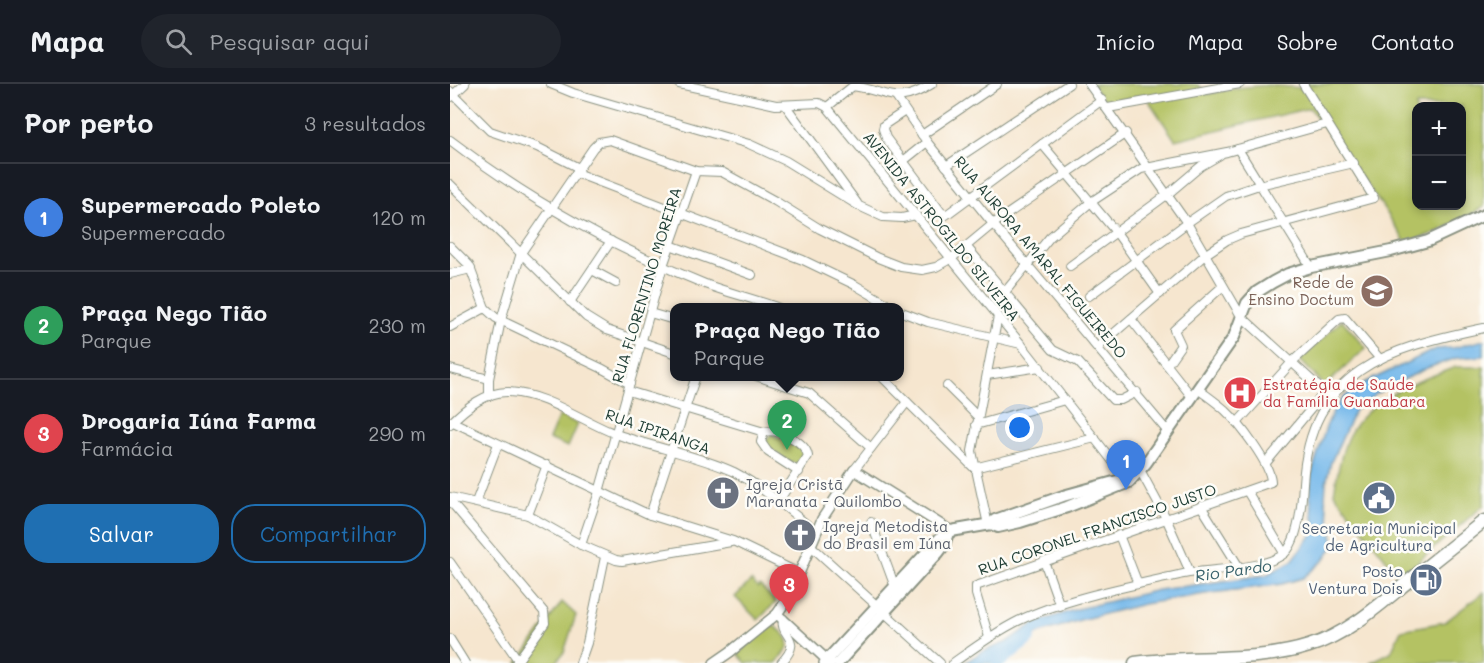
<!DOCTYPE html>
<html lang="pt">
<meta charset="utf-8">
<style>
body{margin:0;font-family:Mali,sans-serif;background:#20242c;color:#f1f3f6}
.controls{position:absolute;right:18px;top:18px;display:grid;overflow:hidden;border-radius:12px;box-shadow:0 3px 9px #0003}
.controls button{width:54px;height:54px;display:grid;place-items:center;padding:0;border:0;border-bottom:2px solid #363941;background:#171b24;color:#f1f3f6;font:30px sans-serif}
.you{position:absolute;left:570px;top:344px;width:21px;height:21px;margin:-15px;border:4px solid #fff;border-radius:50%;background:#1a73e8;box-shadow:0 0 0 9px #1a73e833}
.badge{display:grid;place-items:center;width:39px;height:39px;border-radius:50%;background:#1f6fb2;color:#fff;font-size:20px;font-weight:700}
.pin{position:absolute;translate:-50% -50px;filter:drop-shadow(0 2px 3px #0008)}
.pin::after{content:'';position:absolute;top:32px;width:21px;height:18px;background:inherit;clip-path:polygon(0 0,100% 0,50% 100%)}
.popup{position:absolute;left:220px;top:219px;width:234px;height:78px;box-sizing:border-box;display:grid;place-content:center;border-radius:12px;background:#171b24;filter:drop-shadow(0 2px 4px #0005);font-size:20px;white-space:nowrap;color:#9ea1a6}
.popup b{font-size:22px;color:#f1f3f6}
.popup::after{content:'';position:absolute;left:50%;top:100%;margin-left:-12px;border:12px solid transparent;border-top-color:#171b24}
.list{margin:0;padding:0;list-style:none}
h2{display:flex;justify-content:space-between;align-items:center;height:78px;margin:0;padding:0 24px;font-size:26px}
h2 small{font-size:20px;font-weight:400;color:#9ea1a6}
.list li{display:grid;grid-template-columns:39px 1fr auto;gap:18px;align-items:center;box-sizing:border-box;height:108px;padding:0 24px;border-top:2px solid #363941}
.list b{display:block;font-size:22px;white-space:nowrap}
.list p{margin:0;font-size:20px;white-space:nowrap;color:#9ea1a6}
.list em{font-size:20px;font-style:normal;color:#9ea1a6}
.actions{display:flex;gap:12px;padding:18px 24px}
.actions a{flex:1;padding:14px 0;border:2px solid #1f6fb2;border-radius:24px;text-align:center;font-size:21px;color:#1f6fb2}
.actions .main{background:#1f6fb2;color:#fff}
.icon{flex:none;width:33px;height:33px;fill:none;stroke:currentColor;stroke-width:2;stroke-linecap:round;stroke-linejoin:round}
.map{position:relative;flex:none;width:1034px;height:579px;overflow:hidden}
header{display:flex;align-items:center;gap:36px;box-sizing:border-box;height:84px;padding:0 30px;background:#171b24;border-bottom:2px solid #363941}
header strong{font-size:28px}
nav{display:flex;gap:33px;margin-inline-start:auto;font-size:21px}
.search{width:420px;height:54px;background:#20242c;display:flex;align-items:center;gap:15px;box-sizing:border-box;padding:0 21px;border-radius:33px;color:#9ea1a6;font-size:22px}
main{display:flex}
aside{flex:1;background:#171b24}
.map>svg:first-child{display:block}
.green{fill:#b4c264;stroke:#6a804c;stroke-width:1.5;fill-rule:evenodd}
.water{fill:#74b8ea;stroke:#4a7a8f;stroke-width:1.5}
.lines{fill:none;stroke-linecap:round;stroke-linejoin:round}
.river{stroke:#74b8ea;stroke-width:12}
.minor-casing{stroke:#8a9282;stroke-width:10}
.tertiary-casing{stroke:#8a9282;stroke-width:12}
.secondary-casing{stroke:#8a9282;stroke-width:14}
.primary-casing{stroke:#8a9282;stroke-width:15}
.minor{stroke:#fff;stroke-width:8}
.tertiary{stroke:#fff;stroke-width:9}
.secondary{stroke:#fff;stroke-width:10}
.primary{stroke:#fff;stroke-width:12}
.labels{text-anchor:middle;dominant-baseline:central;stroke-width:5;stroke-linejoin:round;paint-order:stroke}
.street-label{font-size:15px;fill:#1f3d34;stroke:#fdfcf7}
.education-label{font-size:15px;fill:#785e54;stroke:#fdfcf7;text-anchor:end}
.health-label{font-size:15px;fill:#be3a42;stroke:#fdfcf7;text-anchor:start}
.worship-label{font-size:15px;fill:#5b616d;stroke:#fdfcf7;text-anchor:start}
.service-label{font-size:15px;fill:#4e5e75;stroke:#fdfcf7}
.water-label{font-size:16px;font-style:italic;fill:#39626b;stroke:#fdfcf7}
</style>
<header>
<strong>Mapa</strong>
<div class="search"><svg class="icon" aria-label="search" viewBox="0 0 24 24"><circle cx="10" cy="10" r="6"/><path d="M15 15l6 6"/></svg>Pesquisar aqui</div>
<nav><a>Início</a><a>Mapa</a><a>Sobre</a><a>Contato</a></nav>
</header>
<main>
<aside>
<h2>Por perto<small>3 resultados</small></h2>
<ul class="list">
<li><span class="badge" style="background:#3f7fe0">1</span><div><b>Supermercado Poleto</b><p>Supermercado</p></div><em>120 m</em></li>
<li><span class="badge" style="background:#2e9e5b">2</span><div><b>Praça Nego Tião</b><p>Parque</p></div><em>230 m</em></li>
<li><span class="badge" style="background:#e0444e">3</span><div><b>Drogaria Iúna Farma</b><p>Farmácia</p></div><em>290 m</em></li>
</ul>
<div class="actions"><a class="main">Salvar</a><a>Compartilhar</a></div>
</aside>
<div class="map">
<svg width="1034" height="579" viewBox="0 0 1034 579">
<rect width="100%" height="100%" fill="#fdfcf7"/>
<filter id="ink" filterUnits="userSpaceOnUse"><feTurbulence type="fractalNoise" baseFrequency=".0167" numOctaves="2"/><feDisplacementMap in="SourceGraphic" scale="12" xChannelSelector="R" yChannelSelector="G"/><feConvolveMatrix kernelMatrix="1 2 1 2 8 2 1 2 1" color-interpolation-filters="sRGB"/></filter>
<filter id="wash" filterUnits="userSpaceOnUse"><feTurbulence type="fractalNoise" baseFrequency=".008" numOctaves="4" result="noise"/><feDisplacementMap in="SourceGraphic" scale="24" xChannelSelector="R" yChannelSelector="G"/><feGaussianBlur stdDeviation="1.35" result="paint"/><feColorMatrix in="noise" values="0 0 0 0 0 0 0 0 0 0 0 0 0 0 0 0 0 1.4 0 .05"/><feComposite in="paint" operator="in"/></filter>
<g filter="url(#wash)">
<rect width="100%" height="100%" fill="#f6e6cf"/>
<!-- green -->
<g class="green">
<path d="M641,0H737L748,1L758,10L785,4L818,1L851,4L853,0H1034V123L990,147L956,159L933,123L860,24L725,56L695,11L656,19ZM966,22H1012V122H966Z"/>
<polygon points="892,236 916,264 875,302 850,276"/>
<path d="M1006,283H1034V421L950,493L884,409C887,392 891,366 899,351C922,311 966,298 1006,283Z"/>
<polygon points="109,332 128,340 118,363 99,355"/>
<polygon points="321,350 350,364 354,369 350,377 346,380 341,379 316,362 315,358"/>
<polygon points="301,497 308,504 310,502 326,518 308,536 285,513"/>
<polygon points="1034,508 1034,579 919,579 941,568 951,546 995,538"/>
<polygon points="112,518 126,531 114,568 106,579 68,579"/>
<path d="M320,541C326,542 328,545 333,549C345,560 335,570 326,579H296L288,570L315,543Z"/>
</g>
<!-- water -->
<polygon class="water" points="1034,256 1034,272 1007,274 977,284 929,308 905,326 881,378 876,399 875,414 883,455 883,463 874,476 853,494 832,500 755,510 694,520 630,536 590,549 579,555 548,579 514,579 532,568 557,558 585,539 627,525 708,506 816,491 842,477 861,452 864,439 860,411 861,391 876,343 884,325 893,314 910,301 986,265 1003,264"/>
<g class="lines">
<!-- river -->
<polyline class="river" points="548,579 580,554"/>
</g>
</g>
<g filter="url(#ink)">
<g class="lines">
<!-- minor casing -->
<g class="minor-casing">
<g id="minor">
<polyline points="101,0 123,9 299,60 336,77 409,122 433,133 452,134 466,131"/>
<polyline points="229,0 326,21 369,19 377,23 571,260 678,397"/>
<polyline points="639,0 737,139 791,232 880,313"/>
<polyline points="0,7 40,47 87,63 129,84"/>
<polyline points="1,13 15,0"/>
<polyline points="446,13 477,58 543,140 718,348"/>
<polyline points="336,22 407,119"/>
<path d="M377,23L403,2C441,8 446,23 482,0"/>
<polyline points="658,24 790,0"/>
<polyline points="455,27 434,41 433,45 436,54 491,128 496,131 652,16"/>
<polyline points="472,51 547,0"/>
<path d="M0,56C77,115 165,164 255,200C279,209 305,215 329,224"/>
<polyline points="592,60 666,148 710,210"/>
<polyline points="788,65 861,183"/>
<polyline points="452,78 477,58"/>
<polyline points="496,82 619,0"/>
<polyline points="126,89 353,176 405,201 444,224"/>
<polyline points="0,100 136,233 157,246 224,269"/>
<polyline points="220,161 302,191"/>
<polyline points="0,162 19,181 35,224 46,234 151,284 180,300"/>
<polyline points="516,162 603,266 628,278 663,316 671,316 687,308"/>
<polyline points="620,182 718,110 751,82 770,71"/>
<polyline points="142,186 166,199"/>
<polyline points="0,190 21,185"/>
<polyline points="555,208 600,153 641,118 691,85 777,68 877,40"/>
<polyline points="639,212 737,139 776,112 809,101 904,79"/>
<polyline points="120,218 161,157"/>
<polyline points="449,227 478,238 571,260"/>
<polyline points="200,229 224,236"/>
<polyline points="681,235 742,313"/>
<polyline points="0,243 35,224"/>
<polyline points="648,263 756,170 777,156 791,150 924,114 853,0"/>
<polyline points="717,281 731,261 724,246 773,202"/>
<polyline points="0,285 39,295"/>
<polyline points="537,291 590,283"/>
<polyline points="306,292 359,309 421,364"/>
<polyline points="431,292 524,384 645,354"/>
<polyline points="497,302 528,333"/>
<path d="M178,307L314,348C328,344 356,358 358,372L328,418"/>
<polyline points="39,312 39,295 51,236 71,169 143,64 149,58 160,56 246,87 272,88 325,117 370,145 428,174 451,183 472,186 486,183 502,174 543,140 676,49"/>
<polyline points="1,337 200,431 283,457 349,489"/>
<polyline points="787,339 842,278 889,235 895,234 930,275"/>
<path d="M0,340C15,324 37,307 59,308C97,310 131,337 166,350C204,364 248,371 284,388C313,403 340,427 366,448"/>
<polyline points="526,341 615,316"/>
<polyline points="314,348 311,358 318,368 349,388"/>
<polyline points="815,380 875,308"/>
<polyline points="404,386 457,318"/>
<polyline points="690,386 716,434 740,488"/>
<polyline points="797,407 834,469"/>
<polyline points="0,413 78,431 131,461 166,476 172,477 281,458"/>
<polyline points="0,417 94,528 95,539 66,579"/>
<polyline points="26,418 48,360"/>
<polyline points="751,422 789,483"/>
<polyline points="78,431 97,381"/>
<polyline points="200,431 246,292"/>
<polyline points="421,438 445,503"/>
<polyline points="538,441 522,367 548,232"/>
<polyline points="669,451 688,500"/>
<polyline points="131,461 149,408 213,182 246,87"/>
<polyline points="360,461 490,579"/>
<polyline points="594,477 610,522"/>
<polyline points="0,478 68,576"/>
<path d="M539,553L526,510V502L821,398C821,380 788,338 775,326C766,318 757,312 748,305"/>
<polyline points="0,555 15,579"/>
<polyline points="130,579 137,559 155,473"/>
<path d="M331,579C355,554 329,553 333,535"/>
<path d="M503,579C524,564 544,549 568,537C613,515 680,502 729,491C757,484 814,487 835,469C849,455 852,418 853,399C860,286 938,264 1034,244"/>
</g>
</g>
<!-- tertiary casing -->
<g class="tertiary-casing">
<g id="tertiary">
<polyline points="327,530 377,576 374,579"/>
<polyline points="264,579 280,568 327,530 340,511 372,435 404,386 501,447"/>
</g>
</g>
<!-- secondary casing -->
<g class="secondary-casing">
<g id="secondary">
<polyline points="541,440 545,436 613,412 682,393"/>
<polyline points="381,579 377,576 493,451 501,447 541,440 548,443 570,438 617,423 679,398 696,379 784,253 797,219 807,208 823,198 838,190 861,183 941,167 978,157 1034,131"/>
<polyline points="388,579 488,469 494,461 498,449"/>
</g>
</g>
<!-- primary casing -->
<g class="primary-casing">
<path id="primary" d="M685,579C741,571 806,579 859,562C895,551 926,524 955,500C981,479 1008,458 1034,437"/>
</g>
<!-- minor -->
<use href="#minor" class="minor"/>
<!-- tertiary -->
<use href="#tertiary" class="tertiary"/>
<!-- secondary -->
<use href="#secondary" class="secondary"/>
<!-- primary -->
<use href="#primary" class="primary"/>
</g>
</g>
<!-- icons -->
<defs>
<g id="university-disc" transform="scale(1.725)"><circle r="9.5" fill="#8d6e63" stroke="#fdfcf7"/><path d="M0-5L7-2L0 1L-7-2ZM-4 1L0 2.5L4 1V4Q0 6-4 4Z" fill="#fff"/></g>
<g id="hospital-disc" transform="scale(1.725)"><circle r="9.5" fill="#e0444e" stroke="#fdfcf7"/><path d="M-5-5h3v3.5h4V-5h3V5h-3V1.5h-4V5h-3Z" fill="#fff"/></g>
<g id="church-disc" transform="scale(1.725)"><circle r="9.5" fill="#6b7280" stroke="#fdfcf7"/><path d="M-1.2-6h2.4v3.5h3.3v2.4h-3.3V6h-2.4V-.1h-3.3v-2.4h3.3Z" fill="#fff"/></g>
<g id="civic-disc" transform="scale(1.725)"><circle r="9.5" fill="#5c6f8a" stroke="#fdfcf7"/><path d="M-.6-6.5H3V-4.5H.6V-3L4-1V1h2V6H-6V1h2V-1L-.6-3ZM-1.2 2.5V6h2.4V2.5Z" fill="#fff"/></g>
<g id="fuel-disc" transform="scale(1.725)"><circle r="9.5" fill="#5c6f8a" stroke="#fdfcf7"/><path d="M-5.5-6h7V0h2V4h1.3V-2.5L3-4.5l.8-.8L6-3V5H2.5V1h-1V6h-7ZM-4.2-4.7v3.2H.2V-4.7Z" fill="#fff"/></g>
</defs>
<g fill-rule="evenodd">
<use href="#university-disc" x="927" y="207"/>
<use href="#hospital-disc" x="790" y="309"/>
<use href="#church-disc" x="273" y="409"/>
<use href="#civic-disc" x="929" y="414"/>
<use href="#church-disc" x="350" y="451"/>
<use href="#fuel-disc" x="976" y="496"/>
</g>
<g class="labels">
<!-- street labels -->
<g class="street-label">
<text transform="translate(492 142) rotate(51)">AVENIDA ASTROGILDO SILVEIRA</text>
<text transform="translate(591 173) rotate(50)">RUA AURORA AMARAL FIGUEIREDO</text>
<text transform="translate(196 201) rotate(-73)">RUA FLORENTINO MOREIRA</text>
<text transform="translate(208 347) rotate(19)">RUA IPIRANGA</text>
<text transform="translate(647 445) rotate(-19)">RUA CORONEL FRANCISCO JUSTO</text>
</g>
<!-- education labels -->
<g class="education-label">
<text x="904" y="198">Rede de<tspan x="904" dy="17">Ensino Doctum</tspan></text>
</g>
<!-- health labels -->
<g class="health-label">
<text x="813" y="300">Estratégia de Saúde<tspan x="813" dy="17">da Família Guanabara</tspan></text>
</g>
<!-- worship labels -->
<g class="worship-label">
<text x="296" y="400">Igreja Cristã<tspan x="296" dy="17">Maranata - Quilombo</tspan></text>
<text x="373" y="442">Igreja Metodista<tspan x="373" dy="17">do Brasil em Iúna</tspan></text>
</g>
<!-- service labels -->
<g class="service-label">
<text x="929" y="444">Secretaria Municipal<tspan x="929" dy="17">de Agricultura</tspan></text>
<text x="953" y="487" text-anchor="end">Posto<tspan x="953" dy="17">Ventura Dois</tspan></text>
</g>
<!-- water labels -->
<g class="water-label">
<text transform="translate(783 486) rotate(-8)">Rio Pardo</text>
</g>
</g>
</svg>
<div class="controls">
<button>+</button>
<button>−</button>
</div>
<div class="you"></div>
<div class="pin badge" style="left:676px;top:406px;background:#3f7fe0">1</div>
<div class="pin badge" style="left:337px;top:366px;background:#2e9e5b">2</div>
<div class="popup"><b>Praça Nego Tião</b>Parque</div>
<div class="pin badge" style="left:339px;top:530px;background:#e0444e">3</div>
</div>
</main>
